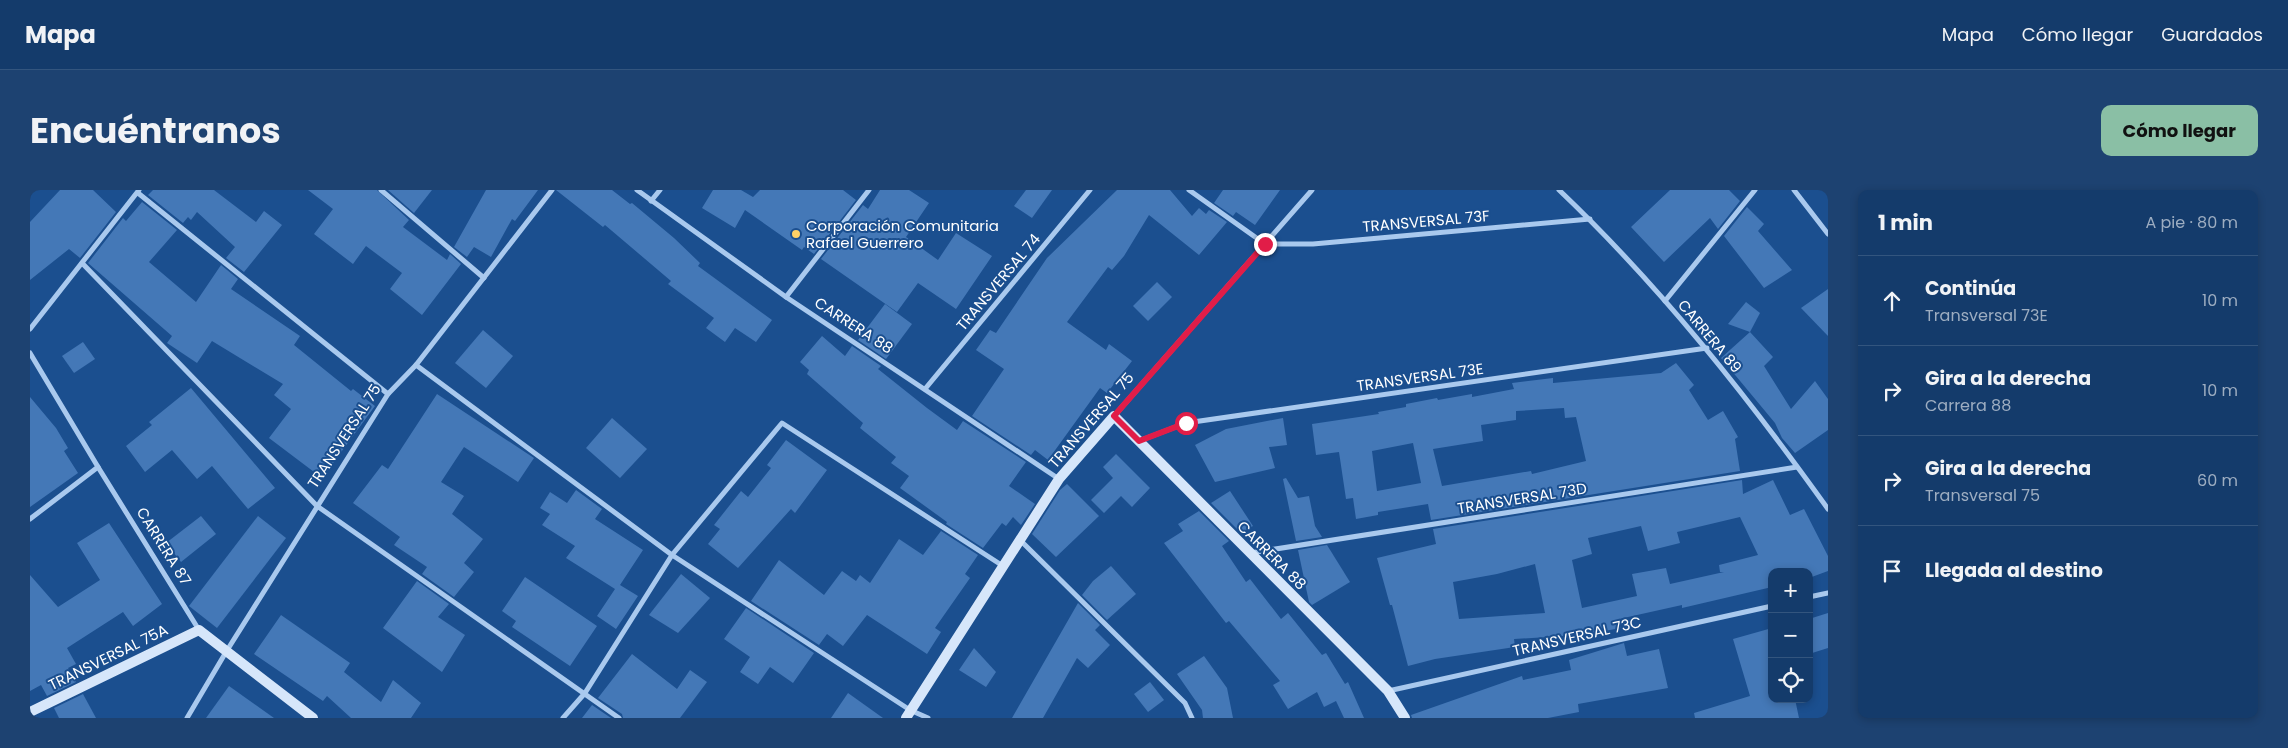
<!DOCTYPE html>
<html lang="es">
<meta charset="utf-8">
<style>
body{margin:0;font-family:Poppins,sans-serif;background:#1d4271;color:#f1f3f6}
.controls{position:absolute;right:15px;bottom:15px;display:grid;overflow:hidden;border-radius:10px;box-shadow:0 2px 8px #0003}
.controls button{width:45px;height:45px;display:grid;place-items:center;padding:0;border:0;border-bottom:1px solid #33557e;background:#143b6b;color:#f1f3f6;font:25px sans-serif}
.stop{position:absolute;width:15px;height:15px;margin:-11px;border:4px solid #e11d48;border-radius:50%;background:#fff}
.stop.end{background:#e11d48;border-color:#fff;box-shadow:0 1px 5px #0008}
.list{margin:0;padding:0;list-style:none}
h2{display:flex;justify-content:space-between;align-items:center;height:65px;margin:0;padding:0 20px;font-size:21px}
h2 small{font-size:16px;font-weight:400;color:#9dadc1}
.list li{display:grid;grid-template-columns:32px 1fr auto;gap:15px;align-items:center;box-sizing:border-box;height:90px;padding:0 20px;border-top:1px solid #33557e}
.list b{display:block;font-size:19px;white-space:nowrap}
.list p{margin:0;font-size:16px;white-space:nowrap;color:#9dadc1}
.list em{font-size:16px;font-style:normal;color:#9dadc1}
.icon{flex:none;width:28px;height:28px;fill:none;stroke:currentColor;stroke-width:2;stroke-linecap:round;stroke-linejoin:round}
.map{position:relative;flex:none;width:1798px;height:528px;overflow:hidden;border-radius:10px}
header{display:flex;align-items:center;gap:30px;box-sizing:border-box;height:70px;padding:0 25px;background:#143b6b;border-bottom:1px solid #33557e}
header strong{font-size:24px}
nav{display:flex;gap:28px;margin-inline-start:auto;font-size:18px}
.intro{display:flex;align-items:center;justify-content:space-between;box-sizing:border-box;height:120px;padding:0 30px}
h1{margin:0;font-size:35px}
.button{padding:12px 22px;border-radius:10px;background:#8abfa5;color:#111;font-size:18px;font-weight:700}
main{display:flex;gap:30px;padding:0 30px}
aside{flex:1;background:#143b6b;border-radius:10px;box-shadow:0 2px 8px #0003}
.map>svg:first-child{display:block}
.building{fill:#4478b7;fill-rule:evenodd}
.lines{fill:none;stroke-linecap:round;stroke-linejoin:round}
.street{stroke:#a9c9ee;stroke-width:5}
.secondary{stroke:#d6e6fa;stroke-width:10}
.route{stroke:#e11d48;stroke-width:6}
.poi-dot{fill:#ffd166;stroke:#1b4f8f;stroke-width:2}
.labels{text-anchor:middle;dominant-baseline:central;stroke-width:4;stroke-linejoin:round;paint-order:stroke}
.street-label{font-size:15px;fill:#fff;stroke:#1b4f8f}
.poi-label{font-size:15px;fill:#fff;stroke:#1b4f8f;text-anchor:start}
</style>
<header>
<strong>Mapa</strong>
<nav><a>Mapa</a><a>Cómo llegar</a><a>Guardados</a></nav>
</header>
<div class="intro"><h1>Encuéntranos</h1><a class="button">Cómo llegar</a></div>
<main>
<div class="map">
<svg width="1798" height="528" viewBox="0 0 1798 528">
<rect width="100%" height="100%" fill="#1b4f8f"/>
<!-- building -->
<g class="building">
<polygon points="30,0 63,0 86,22 50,68 39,59 0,90 0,32"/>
<polygon points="123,0 184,0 226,32 234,21 252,35 214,82 196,68 205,57 167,22 161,30 158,27 153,33 118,5"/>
<polygon points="278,0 347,0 379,30 373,37 417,70 420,64 431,74 392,125 360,99 372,83 336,56 323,74 284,44 303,19"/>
<polygon points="358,0 402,0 384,23"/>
<polygon points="456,0 508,0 485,31 482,29 461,67 444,57 437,67 424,57"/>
<polygon points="526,0 582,0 600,14 602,13 644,48 670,73 668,76 742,130 726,152 705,138 695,152 676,138 684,128 638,94 641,91 575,35 573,37"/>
<polygon points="683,0 711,0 723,7 730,0 813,0 826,10 784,64 774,57 772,60 715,20 705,38 672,18"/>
<polygon points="850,0 879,0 899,13 876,47 908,70 926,43 962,66 926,119 888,93 867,122 791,69 833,15 838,19"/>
<polygon points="996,0 1022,0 1002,28 984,16"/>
<polygon points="1087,0 1140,0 1162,26 1169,18 1176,24 1179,20 1197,32 1169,65 1119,25 1094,66 1082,80 1078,77 1037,132 1076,160 1079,154 1102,171 1077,203 1070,198 1018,270 1005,260 1001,265 942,226 974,179 946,160 960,140 966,143 1017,68"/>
<polygon points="1193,0 1250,0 1225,35 1206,22 1203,26 1184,13"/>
<polygon points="1640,0 1699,0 1710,11 1688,39 1680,28 1634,72 1601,37"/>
<polygon points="112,12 147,40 119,72 166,112 191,75 208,89 201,99 270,146 264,155 321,201 323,199 345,216 292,288 239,248 261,219 244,205 253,194 182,151 167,173 137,153 142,146 58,73 93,28 96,31"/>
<polygon points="1717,17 1734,34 1728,41 1762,80 1734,98 1694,46"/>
<polygon points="1127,92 1142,107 1118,131 1103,116"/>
<polygon points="1798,99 1798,146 1771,118"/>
<polygon points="1716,112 1730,123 1720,142 1698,134"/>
<polygon points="855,114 882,134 856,169 828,150"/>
<polygon points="453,140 483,166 456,198 425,173"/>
<polygon points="1720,142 1743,167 1734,176 1761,219 1785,191 1798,209 1798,240 1765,263 1752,248 1745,233 1691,168"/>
<polygon points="792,146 815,166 822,156 851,176 848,179 897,218 927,240 933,231 996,272 979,296 1005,314 991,335 983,327 976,336 972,333 953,358 916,334 917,332 870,298 879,286 861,273 866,267 830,238 833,233 777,184 779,180 770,172"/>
<polygon points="53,152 65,169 44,183 32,166"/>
<path d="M1646,173L1664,195L1659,200L1678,230L1693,221L1708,247L1705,249L1710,281L1401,330L1398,314L1348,322V325L1326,329L1323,308L1316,309L1309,262L1286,265L1282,234L1349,224L1348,222L1376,217V214L1407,208L1408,210L1442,204V207L1484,199L1482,193L1523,188V193L1631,183ZM1534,218L1535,228L1546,227L1556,271L1502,284L1501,281L1412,296L1403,259L1453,251L1451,235L1486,230V221ZM1383,253L1391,293L1347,301L1342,261Z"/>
<polygon points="161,198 245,298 218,319 182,276 167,289 142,260 115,282 96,256 122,235 119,232"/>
<polygon points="407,204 504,268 488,292 434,257 411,292 434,306 422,324 453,349 434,373 444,382 424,407 392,384 397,377 364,355 370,347 323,313 352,275 358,279"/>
<polygon points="0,207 26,238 38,258 34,261 48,283 0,317"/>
<polygon points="582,228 617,259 590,288 556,258"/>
<polygon points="1253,228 1257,255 1239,257 1245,278 1185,292 1165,255 1196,239"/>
<polygon points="756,250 797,280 765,323 761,319 708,378 678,354 690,339 684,335 711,301 718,307 741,278 737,275"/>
<polygon points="1086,264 1120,298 1102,317 1091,306 1074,323 1061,310 1083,288 1073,277"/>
<polygon points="1256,288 1268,308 1279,306 1285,336 1292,347 1266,351 1253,289"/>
<path d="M1712,290L1713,304L1743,290L1760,325L1774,319L1798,366V381L1779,388V382H1742V397L1652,418V415L1589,429L1591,438L1535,448L1534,446L1484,449L1485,457L1405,469L1378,476L1362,415H1360L1347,368L1406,354L1403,339ZM1710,327L1728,365L1689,375L1690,382H1694L1640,394L1636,378L1602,384L1607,406L1552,418L1542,370L1562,364L1558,348L1611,336L1618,361L1650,353L1647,342ZM1505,374L1515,423L1429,429L1423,392L1467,384Z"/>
<polygon points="1037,294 1069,326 1026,367 1002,344 1030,300"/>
<polygon points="546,300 572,319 565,329 613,360 590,395 608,406 586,439 567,426 585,399 536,368 545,356 512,335 520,324 510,318 520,302 537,313"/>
<polygon points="1200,301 1223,336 1211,343 1181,313"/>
<polygon points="1169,321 1199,351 1192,356 1216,392 1220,389 1251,429 1258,423 1292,465 1296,463 1315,494 1318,492 1334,528 1314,528 1306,511 1294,517 1287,502 1258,519 1243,495 1250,491 1199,431 1196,433 1134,353 1153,341 1148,334"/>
<polygon points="171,326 186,344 151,372 136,353"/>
<polygon points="228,326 256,348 187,438 159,416"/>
<polygon points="79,333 132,414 103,436 93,422 37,458 46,474 38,478 46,492 17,506 11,495 0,501 0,385 28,417 70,390 47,353"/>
<polygon points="911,341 948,365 935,384 940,388 905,438 911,442 897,464 837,425 813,456 797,444 789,455 721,411 749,370 794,405 812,381 826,391 830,385 840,393 869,349 893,365"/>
<polygon points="1297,355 1320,392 1282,415 1279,412 1268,360"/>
<polygon points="1081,376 1106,404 1077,430 1052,405 1063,391"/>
<polygon points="651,384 680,408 648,443 619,425"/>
<polygon points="495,387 567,436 540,476 482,437 486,431 472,421"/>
<polygon points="387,391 419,414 408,427 435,445 412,482 353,438"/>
<polygon points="1048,413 1070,435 1065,440 1080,455 1058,478 1047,468 1013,528 982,528"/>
<polygon points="716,418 784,463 763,493 740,477 728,494 710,482 720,467 694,449"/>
<polygon points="1798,423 1798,458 1779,464 1779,429"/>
<polygon points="251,425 320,473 314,482 351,512 363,490 391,513 381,528 321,528 297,506 293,511 224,464"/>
<polygon points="1742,438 1742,509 1765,509 1769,528 1665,528 1664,523 1720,506 1703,449"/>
<polygon points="1594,453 1597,466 1629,459 1638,498 1548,514 1549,522 1518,528 1382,528 1381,525 1492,486 1493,490 1541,480 1539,470"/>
<polygon points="944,458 966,482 956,497 929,480"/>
<polygon points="602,464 647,499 660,480 677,492 650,528 593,528 592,524 568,508"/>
<polygon points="1174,466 1197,498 1203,528 1173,528 1172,520 1147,484"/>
<polygon points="1120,492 1134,510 1118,522 1104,504"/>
<polygon points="199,496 244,528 176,528"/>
<polygon points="818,503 853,528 801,528"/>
<polygon points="53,504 66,528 29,528 24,518"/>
<polygon points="562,515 581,528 552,528"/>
</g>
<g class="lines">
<!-- street -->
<g class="street">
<polyline points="351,0 454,88"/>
<polyline points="607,0 756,107 1029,289"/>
<polyline points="1159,0 1235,54 1283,54 1560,29"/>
<path d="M1529,0C1630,96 1717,206 1798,319"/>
<polyline points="1764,0 1798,44"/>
<polyline points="108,3 358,204"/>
<polyline points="621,11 630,0"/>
<polyline points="52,73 287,316 589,528"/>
<polyline points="756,107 839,0"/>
<polyline points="1635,111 1725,0"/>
<polyline points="0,139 109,0"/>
<polyline points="0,163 68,277 169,440"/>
<polyline points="386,175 642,365 880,520 898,528"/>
<polyline points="895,199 1060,0"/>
<polyline points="1084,226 1282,0"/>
<polyline points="1109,251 1156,233 1677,158"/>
<polyline points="0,329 68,277"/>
<polyline points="990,350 1155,513 1162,528"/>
<polyline points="1220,363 1767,277"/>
<polyline points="1779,407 1798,403"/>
<polyline points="1358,501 1742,416"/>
<polyline points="157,528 196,462 358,204 386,175 522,0"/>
<polyline points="533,528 555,503 642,365 752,233 973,376"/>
</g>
<!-- secondary -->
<g class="secondary">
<polyline points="0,522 169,440 283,528"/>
<polyline points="876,528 1029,289 1084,226 1358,501 1375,528"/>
</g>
</g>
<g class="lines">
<!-- route -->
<polyline class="route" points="1156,233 1109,251 1084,226 1235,54"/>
</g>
<!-- markers -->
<circle class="poi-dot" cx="766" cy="44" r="5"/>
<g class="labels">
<!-- street labels -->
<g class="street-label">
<text transform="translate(1396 31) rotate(-5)">TRANSVERSAL 73F</text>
<text transform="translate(968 92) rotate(-50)">TRANSVERSAL 74</text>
<text transform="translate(824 135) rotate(33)">CARRERA 88</text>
<text transform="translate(1680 146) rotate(50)">CARRERA 89</text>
<text transform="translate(1390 187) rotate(-8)">TRANSVERSAL 73E</text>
<text transform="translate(1061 230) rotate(-49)">TRANSVERSAL 75</text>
<text transform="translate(314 246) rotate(-57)">TRANSVERSAL 75</text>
<text transform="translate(1492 308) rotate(-9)">TRANSVERSAL 73D</text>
<text transform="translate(134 356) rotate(58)">CARRERA 87</text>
<text transform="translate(1242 365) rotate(45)">CARRERA 88</text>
<text transform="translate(1547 446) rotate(-13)">TRANSVERSAL 73C</text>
<text transform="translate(78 467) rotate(-26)">TRANSVERSAL 75A</text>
</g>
<!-- poi labels -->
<g class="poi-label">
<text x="776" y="35">Corporación Comunitaria<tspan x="776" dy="17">Rafael Guerrero</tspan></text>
</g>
</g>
</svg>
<div class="controls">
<button>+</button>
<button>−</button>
<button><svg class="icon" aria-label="locate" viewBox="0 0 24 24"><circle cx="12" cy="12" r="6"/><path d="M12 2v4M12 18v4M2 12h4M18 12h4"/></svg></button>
</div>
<div class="stop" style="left:1156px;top:233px"></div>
<div class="stop end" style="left:1235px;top:54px"></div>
</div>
<aside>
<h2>1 min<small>A pie · 80 m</small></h2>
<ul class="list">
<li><svg class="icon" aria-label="ahead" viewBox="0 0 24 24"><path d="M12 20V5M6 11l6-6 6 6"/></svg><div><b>Continúa</b><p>Transversal 73E</p></div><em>10 m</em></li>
<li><svg class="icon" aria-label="right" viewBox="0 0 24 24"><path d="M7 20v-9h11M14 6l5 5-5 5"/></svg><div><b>Gira a la derecha</b><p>Carrera 88</p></div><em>10 m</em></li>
<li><svg class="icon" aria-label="right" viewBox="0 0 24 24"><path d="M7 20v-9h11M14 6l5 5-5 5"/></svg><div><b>Gira a la derecha</b><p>Transversal 75</p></div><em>60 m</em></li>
<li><svg class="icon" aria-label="arrive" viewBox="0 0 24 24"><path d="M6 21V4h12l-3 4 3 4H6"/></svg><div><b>Llegada al destino</b></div></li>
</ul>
</aside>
</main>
